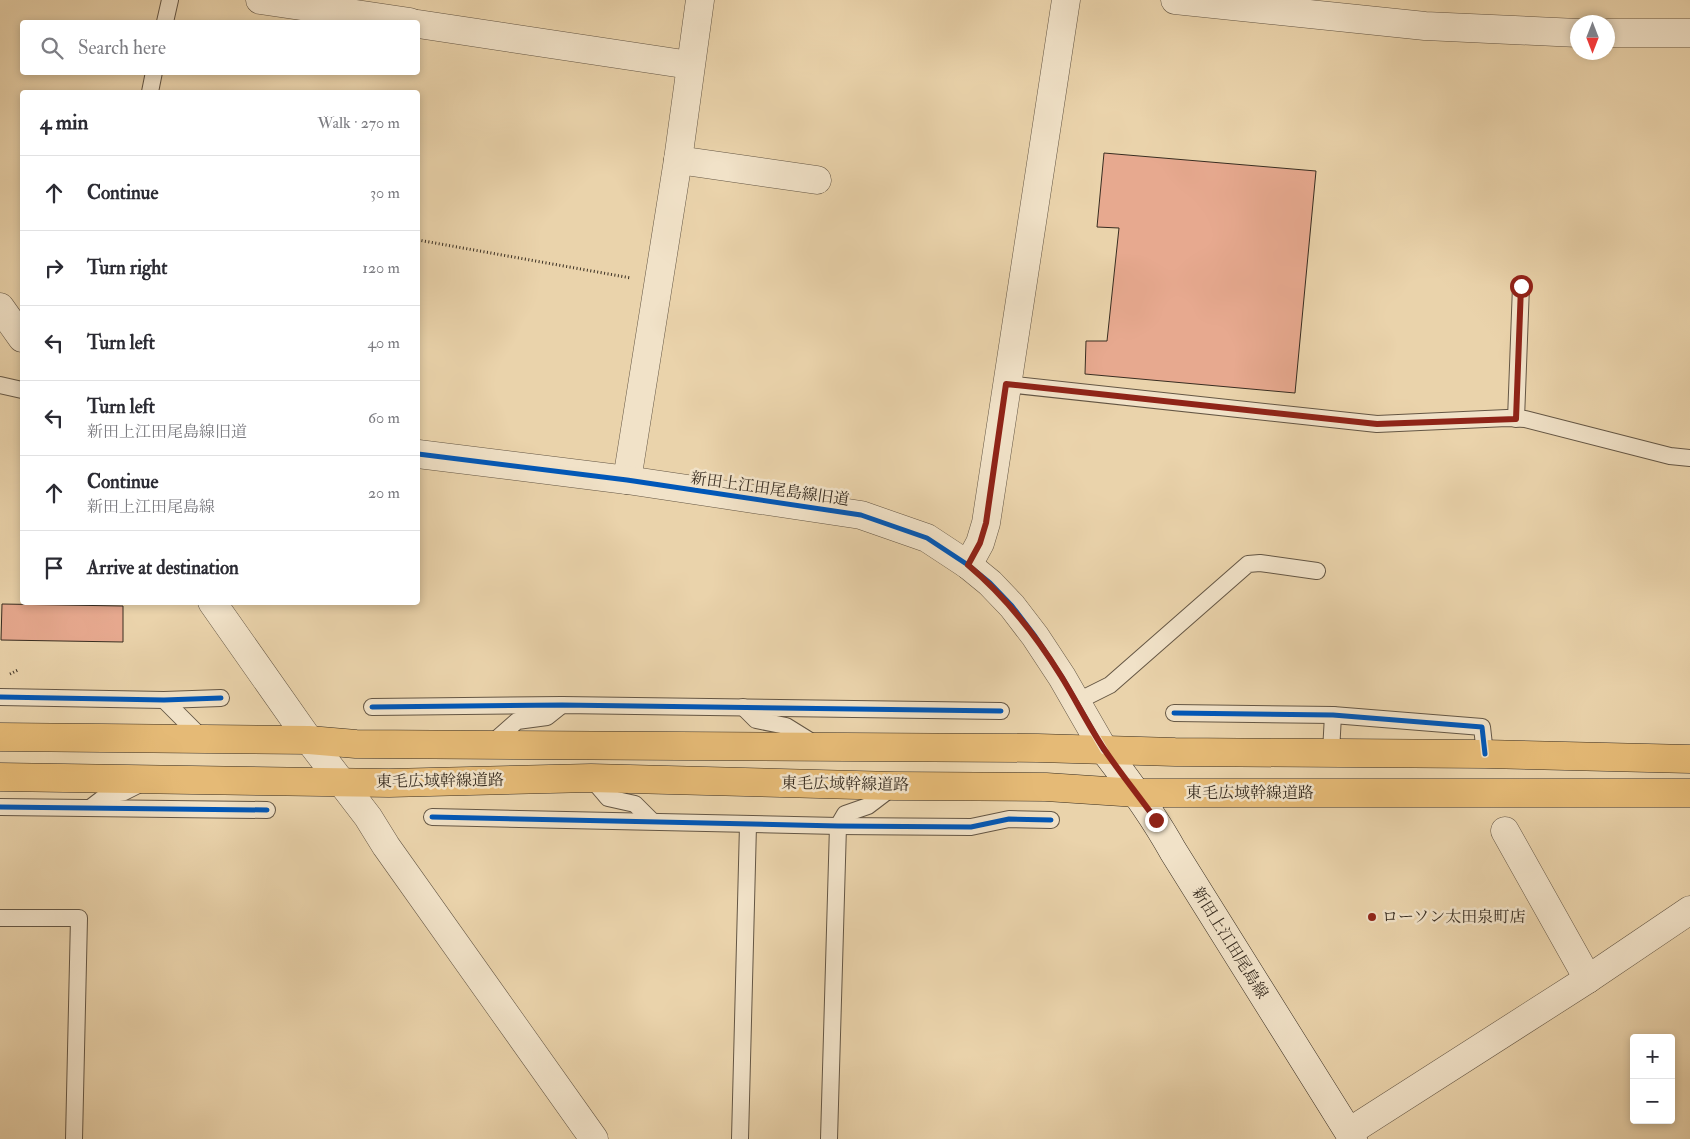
<!DOCTYPE html>
<meta charset="utf-8">
<style>
body{margin:0;font-family:"IM FELL Double Pica","Noto Serif JP",serif;background:#f7f7f7;color:#2b2b33}
.controls{position:absolute;right:15px;bottom:15px;display:grid;overflow:hidden;border-radius:5px;box-shadow:0 2px 8px #0003}
.controls button{width:45px;height:45px;display:grid;place-items:center;padding:0;border:0;border-bottom:1px solid #e1e1e2;background:#fff;color:#2b2b33;font:25px sans-serif}
.compass{position:absolute;left:1570px;top:15px;width:45px;height:45px;border-radius:50%;background:#fff;box-shadow:0 2px 8px #0003;rotate:180deg}
.stop{position:absolute;width:15px;height:15px;margin:-11px;border:4px solid #8f2418;border-radius:50%;background:#fff}
.stop.end{background:#8f2418;border-color:#fff;box-shadow:0 1px 5px #0008}
.list{margin:0;padding:0;list-style:none}
h2{display:flex;justify-content:space-between;align-items:center;height:65px;margin:0;padding:0 20px;font-size:21px}
h2 small{font-size:16px;font-weight:400;color:#7c7c81}
.list li{display:grid;grid-template-columns:32px 1fr auto;gap:15px;align-items:center;box-sizing:border-box;height:75px;padding:0 20px;border-top:1px solid #e1e1e2}
.list b{display:block;font-size:19px;white-space:nowrap}
.list p{margin:0;font-size:16px;white-space:nowrap;color:#7c7c81}
.list em{font-size:16px;font-style:normal;color:#7c7c81}
.icon{flex:none;width:28px;height:28px;fill:none;stroke:currentColor;stroke-width:2;stroke-linecap:round;stroke-linejoin:round}
.map{position:relative;flex:none;width:1690px;height:1139px;overflow:hidden}
.search{position:absolute;background:#fff;box-shadow:0 2px 8px #0003;left:20px;top:20px;width:400px;height:55px;display:flex;align-items:center;gap:12px;box-sizing:border-box;padding:0 18px;border-radius:5px;color:#7c7c81;font-size:19px}
.panel{position:absolute;background:#fff;box-shadow:0 2px 8px #0003;left:20px;top:90px;width:400px;height:515px;border-radius:5px}
.map>svg:first-child{display:block}
.building{fill:#e7a98f;stroke:#382d21}
.lines{fill:none;stroke-linecap:round;stroke-linejoin:round}
.service-casing{stroke:#645644;stroke-width:18}
.minor-casing{stroke:#645644;stroke-width:29}
.tertiary-casing{stroke:#645644;stroke-width:29}
.secondary-casing{stroke:#382d21;stroke-width:29}
.trunk-casing{stroke:#382d21;stroke-width:29}
.path{stroke:#382d21;stroke-width:3;stroke-dasharray:1 2.5;stroke-linecap:butt}
.service{stroke:#f1e2c8;stroke-width:16}
.minor{stroke:#f1e2c8;stroke-width:28}
.tertiary{stroke:#f1e2c8;stroke-width:28}
.secondary{stroke:#f1e2c8;stroke-width:28}
.trunk{stroke:#e5ba76;stroke-width:28}
.cycleway-casing{stroke:#f1e2c8;stroke-width:8}
.cycleway{stroke:#0057b8;stroke-width:5}
.route{stroke:#8f2418;stroke-width:6}
.poi-dot{fill:#8f2418;stroke:#f1e2c8;stroke-width:2}
.labels{text-anchor:middle;dominant-baseline:central;stroke-width:5;stroke-linejoin:round;paint-order:stroke}
.street-label{font-size:16px;fill:#382d21;stroke:#f1e2c8}
.poi-label{font-size:16px;fill:#382d21;stroke:#f1e2c8;text-anchor:start}
</style>
<div class="map">
<svg width="1690" height="1139" viewBox="0 0 1690 1139">
<rect width="100%" height="100%" fill="#ead3ab"/>
<filter id="stains"><feTurbulence type="fractalNoise" baseFrequency=".004" numOctaves="4"/><feColorMatrix values="0 0 0 0 .2 0 0 0 0 .09 0 0 0 0 .02 0 0 0 .5 -.17"/></filter>
<radialGradient id="worn" r=".72"><stop offset=".6" stop-color="#630" stop-opacity="0"/><stop offset="1" stop-color="#630" stop-opacity=".3"/></radialGradient>
<!-- building -->
<g class="building">
<polygon points="1104,153 1316,171 1295,393 1085,374 1086,341 1107,341 1119,228 1097,227"/>
<polygon points="2,604 123,606 123,642 1,640"/>
</g>
<g class="lines">
<!-- service casing -->
<g class="service-casing">
<g id="service">
<polyline points="165,22 170,0"/>
<polyline points="150,92 154,72"/>
<polyline points="1006,384 1377,424 1507,418 1525,419 1670,456 1690,458"/>
<polyline points="0,385 22,390"/>
<polyline points="1516,419 1521,286"/>
<polyline points="0,697 164,700 221,698"/>
<polyline points="164,700 204,740"/>
<polyline points="1076,702 1110,685 1248,564 1260,563 1317,571"/>
<polyline points="372,707 562,705 1001,711"/>
<polyline points="743,707 756,720 786,726 815,744"/>
<polyline points="1174,713 1333,715 1482,727 1485,754"/>
<polyline points="491,744 517,721 547,717 562,705"/>
<polyline points="1331,752 1333,715"/>
<polyline points="591,778 608,798 635,804 652,821"/>
<polyline points="0,807 267,810"/>
<polyline points="90,808 107,795 124,792 138,785"/>
<polyline points="432,817 838,826 971,827 1009,819 1051,820"/>
<polyline points="0,918 79,918 74,1139"/>
<polyline points="740,1139 748,825"/>
<polyline points="829,1139 838,826 845,814 868,806 893,787"/>
</g>
</g>
<!-- minor casing -->
<g class="minor-casing">
<g id="minor">
<polyline points="260,0 410,22"/>
<polyline points="1175,0 1425,26 1578,33"/>
<polyline points="418,24 690,65"/>
<polyline points="1608,33 1690,33"/>
<polyline points="678,160 817,180"/>
<polyline points="627,480 678,160 700,0"/>
<polyline points="968,565 980,543 986,523 1066,0"/>
<polyline points="212,602 309,740 368,817 386,846 594,1139"/>
<polyline points="1505,831 1588,979"/>
<polyline points="1349,1132 1588,979 1690,910"/>
</g>
</g>
<!-- tertiary casing -->
<g class="tertiary-casing">
<g id="tertiary">
<polyline points="0,307 22,338"/>
<polyline points="418,454 627,480 861,515 927,538 968,565 990,583 1012,606 1035,636 1062,677 1104,750"/>
</g>
</g>
<!-- secondary casing -->
<g class="secondary-casing">
<path id="secondary" d="M1104,750C1129,782 1153,815 1173,851L1353,1139"/>
</g>
<!-- trunk casing -->
<g class="trunk-casing">
<g id="trunk">
<polyline points="0,737 309,740 356,744 1038,748 1175,752 1485,754 1690,759"/>
<polyline points="0,777 389,783 591,778 894,786 1046,787 1137,793 1690,793"/>
</g>
</g>
<!-- path -->
<g class="path">
<polyline points="418,240 631,278"/>
<polyline points="10,674 18,670"/>
</g>
<!-- service -->
<use href="#service" class="service"/>
<!-- minor -->
<use href="#minor" class="minor"/>
<!-- tertiary -->
<use href="#tertiary" class="tertiary"/>
<!-- secondary -->
<use href="#secondary" class="secondary"/>
<!-- trunk -->
<use href="#trunk" class="trunk"/>
<!-- cycleway casing -->
<g class="cycleway-casing">
<g id="cycleway">
<polyline points="418,454 627,480 861,515 927,538 968,565 990,583 1012,606 1035,636 1062,677 1104,750"/>
<polyline points="0,697 164,700 221,698"/>
<polyline points="372,707 562,705 1001,711"/>
<polyline points="1174,713 1333,715 1482,727 1485,754"/>
<polyline points="0,807 267,810"/>
<polyline points="432,817 838,826 971,827 1009,819 1051,820"/>
</g>
</g>
<!-- cycleway -->
<use href="#cycleway" class="cycleway"/>
</g>
<g class="lines">
<!-- route -->
<path class="route" d="M1156,820C1139,796 1120,773 1104,749C1088,725 1076,700 1061,676C1035,634 1006,597 968,565L980,543L986,523L1006,384L1377,424L1516,419L1521,286"/>
</g>
<!-- markers -->
<circle class="poi-dot" cx="1372" cy="917" r="5"/>
<g class="labels">
<!-- street labels -->
<g class="street-label">
<text transform="translate(770 489) rotate(8)">新田上江田尾島線旧道</text>
<text transform="translate(440 781) rotate(-1)">東毛広域幹線道路</text>
<text transform="translate(845 784) rotate(1)">東毛広域幹線道路</text>
<text x="1250" y="793">東毛広域幹線道路</text>
<text transform="translate(1230 943) rotate(58)">新田上江田尾島線</text>
</g>
<!-- poi labels -->
<g class="poi-label">
<text x="1382" y="917">ローソン太田泉町店</text>
</g>
</g>
<rect width="100%" height="100%" filter="url(#stains)"/>
<rect width="100%" height="100%" fill="url(#worn)"/>
</svg>
<div class="controls">
<button>+</button>
<button>−</button>
</div>
<svg class="compass" viewBox="-18 -18 36 36"><path d="M0-13l5 13h-10z" fill="#e53935"/><path d="M0 13l5-13h-10z" fill="#7c7c81"/></svg>
<div class="stop" style="left:1521px;top:286px"></div>
<div class="stop end" style="left:1156px;top:820px"></div>
<div class="search"><svg class="icon" aria-label="search" viewBox="0 0 24 24"><circle cx="10" cy="10" r="6"/><path d="M15 15l6 6"/></svg>Search here</div>
<section class="panel">
<h2>4 min<small>Walk · 270 m</small></h2>
<ul class="list">
<li><svg class="icon" aria-label="ahead" viewBox="0 0 24 24"><path d="M12 20V5M6 11l6-6 6 6"/></svg><div><b>Continue</b></div><em>30 m</em></li>
<li><svg class="icon" aria-label="right" viewBox="0 0 24 24"><path d="M7 20v-9h11M14 6l5 5-5 5"/></svg><div><b>Turn right</b></div><em>120 m</em></li>
<li><svg class="icon" aria-label="left" viewBox="0 0 24 24"><path d="M17 20v-9H6M10 6l-5 5 5 5"/></svg><div><b>Turn left</b></div><em>40 m</em></li>
<li><svg class="icon" aria-label="left" viewBox="0 0 24 24"><path d="M17 20v-9H6M10 6l-5 5 5 5"/></svg><div><b>Turn left</b><p>新田上江田尾島線旧道</p></div><em>60 m</em></li>
<li><svg class="icon" aria-label="ahead" viewBox="0 0 24 24"><path d="M12 20V5M6 11l6-6 6 6"/></svg><div><b>Continue</b><p>新田上江田尾島線</p></div><em>20 m</em></li>
<li><svg class="icon" aria-label="arrive" viewBox="0 0 24 24"><path d="M6 21V4h12l-3 4 3 4H6"/></svg><div><b>Arrive at destination</b></div></li>
</ul>
</section>
</div>
